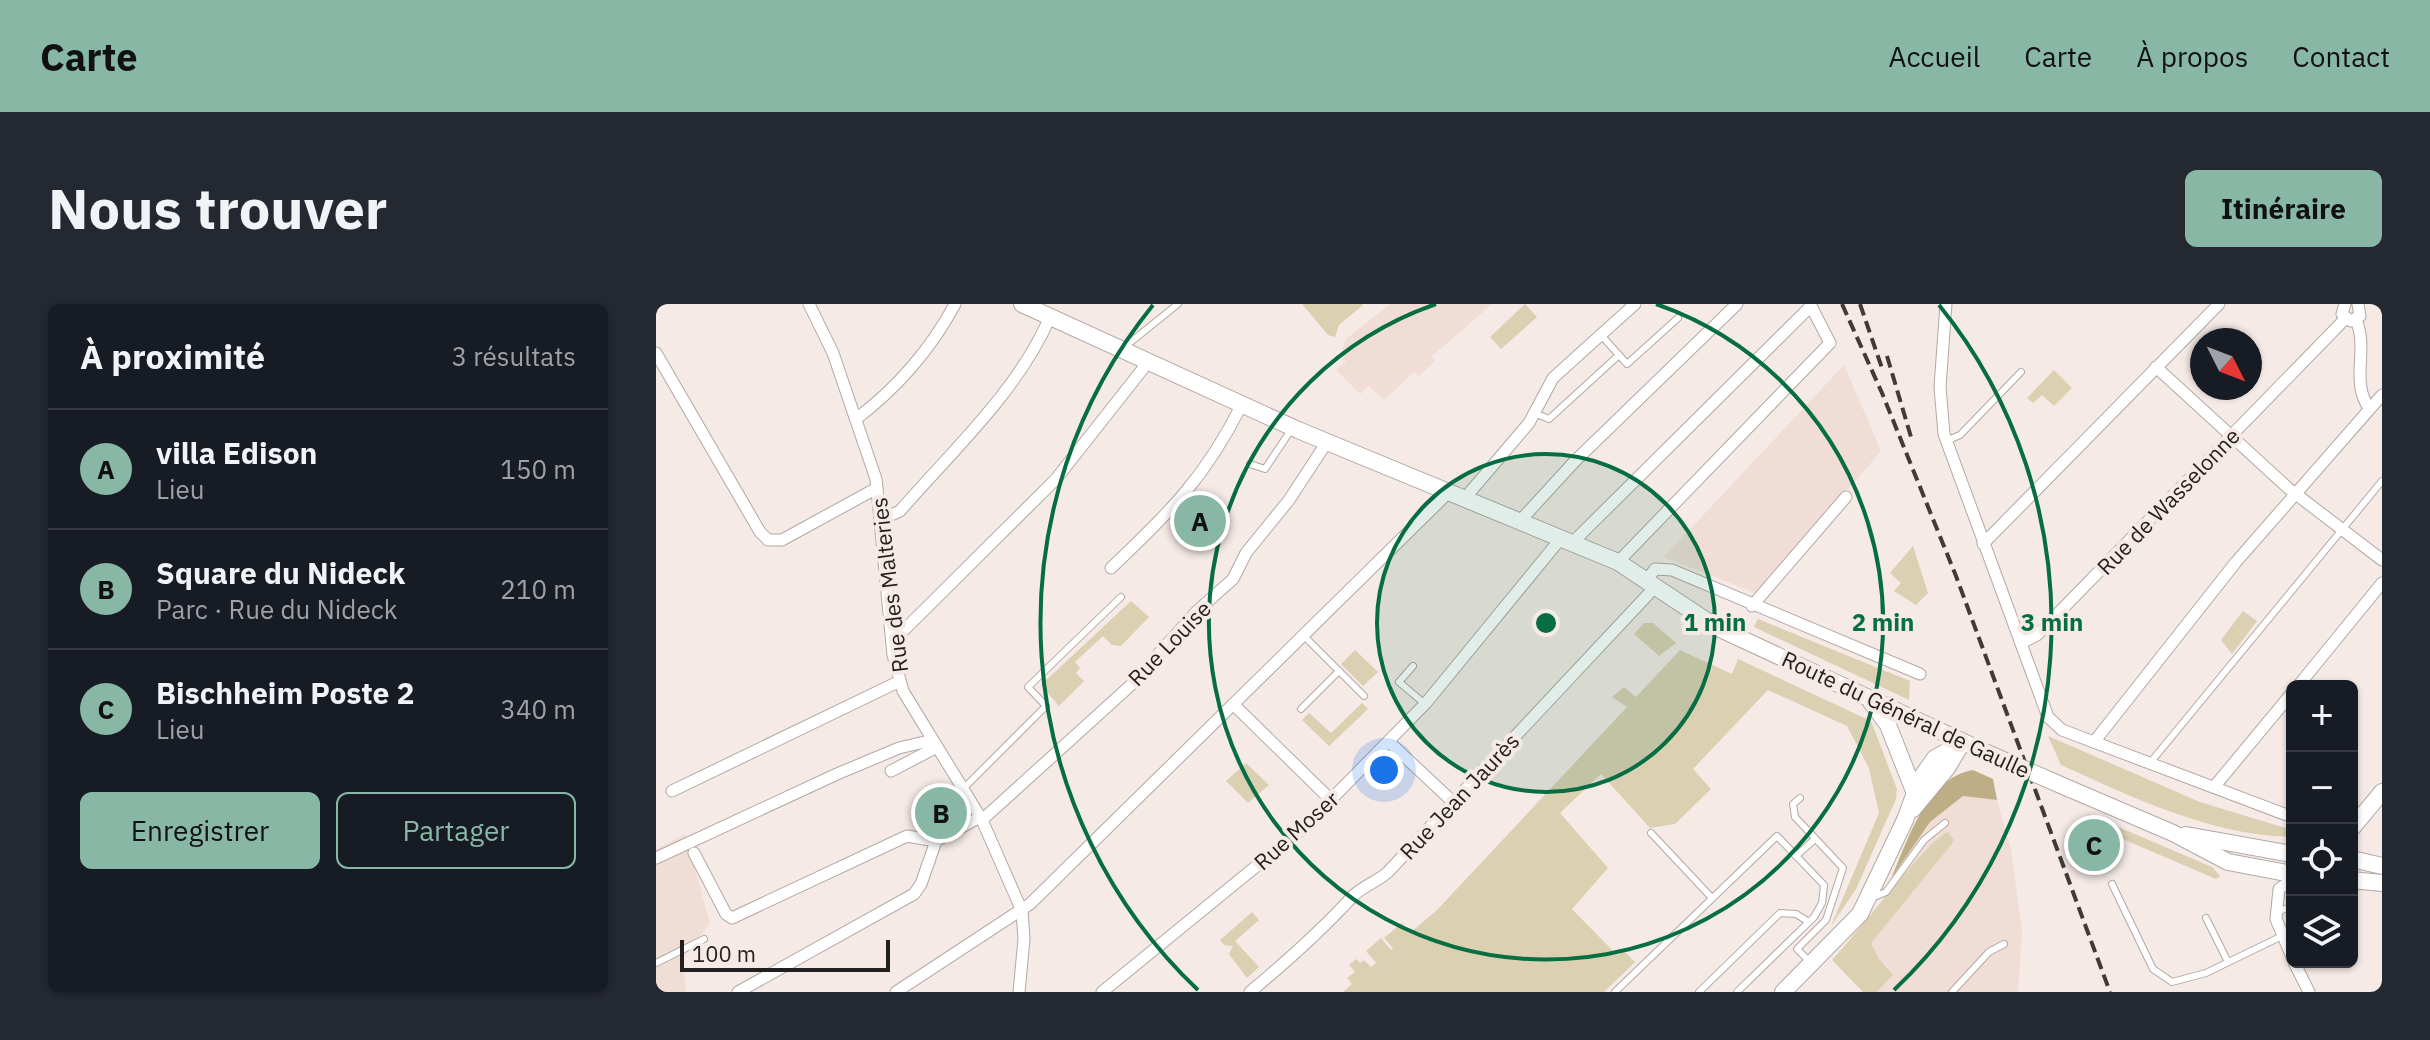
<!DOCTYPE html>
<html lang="fr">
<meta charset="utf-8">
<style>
body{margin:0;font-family:"IBM Plex Sans",sans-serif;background:#242831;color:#f1f3f6}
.controls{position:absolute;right:24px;bottom:24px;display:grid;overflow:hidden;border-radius:12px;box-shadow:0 2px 6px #0004}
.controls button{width:72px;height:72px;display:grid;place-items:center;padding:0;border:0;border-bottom:2px solid #363941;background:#171b24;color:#f1f3f6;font:40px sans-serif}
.compass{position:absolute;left:1534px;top:24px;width:72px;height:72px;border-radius:50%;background:#171b24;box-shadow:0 2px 6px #0004;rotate:132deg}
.scale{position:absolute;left:24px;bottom:20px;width:210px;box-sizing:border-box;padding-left:8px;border:4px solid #231f1e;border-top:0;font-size:22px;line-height:28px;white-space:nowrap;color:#231f1e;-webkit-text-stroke:6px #f5eae6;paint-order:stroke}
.you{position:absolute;left:728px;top:466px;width:28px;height:28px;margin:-20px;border:6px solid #fff;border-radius:50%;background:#1a73e8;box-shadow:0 0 0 12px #1a73e833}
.badge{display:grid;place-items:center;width:52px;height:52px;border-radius:50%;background:#88b7a6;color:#111;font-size:26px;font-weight:700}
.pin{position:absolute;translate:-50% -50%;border:4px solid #fff;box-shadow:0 2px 8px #0006}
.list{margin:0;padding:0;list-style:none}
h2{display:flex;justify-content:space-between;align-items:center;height:104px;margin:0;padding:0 32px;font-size:34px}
h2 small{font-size:26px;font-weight:400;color:#9ea1a6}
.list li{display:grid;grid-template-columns:52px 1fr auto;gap:24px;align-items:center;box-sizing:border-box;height:120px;padding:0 32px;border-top:2px solid #363941}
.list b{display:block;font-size:30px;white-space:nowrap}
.list p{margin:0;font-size:26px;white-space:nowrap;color:#9ea1a6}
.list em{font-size:26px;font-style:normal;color:#9ea1a6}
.actions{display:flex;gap:16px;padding:24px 32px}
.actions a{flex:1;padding:18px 0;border:2px solid #88b7a6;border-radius:12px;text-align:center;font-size:28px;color:#88b7a6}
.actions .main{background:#88b7a6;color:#111}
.icon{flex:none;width:44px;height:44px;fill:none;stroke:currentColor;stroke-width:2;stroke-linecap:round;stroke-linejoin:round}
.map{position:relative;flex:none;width:1726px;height:688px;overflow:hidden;border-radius:12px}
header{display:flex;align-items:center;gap:48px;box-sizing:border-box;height:112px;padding:0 40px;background:#88b7a6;color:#111}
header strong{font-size:38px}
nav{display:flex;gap:44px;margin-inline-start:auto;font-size:28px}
.intro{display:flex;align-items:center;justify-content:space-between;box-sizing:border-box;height:192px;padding:0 48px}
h1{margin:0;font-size:56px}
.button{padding:20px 36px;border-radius:12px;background:#88b7a6;color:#111;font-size:28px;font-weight:700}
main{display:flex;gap:48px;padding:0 48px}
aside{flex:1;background:#171b24;border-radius:12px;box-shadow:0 2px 6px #0004}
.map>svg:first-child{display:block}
.built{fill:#f0ddd6}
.green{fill:#dcd0b2}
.forest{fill:#beae85}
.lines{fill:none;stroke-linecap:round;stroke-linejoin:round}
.lane-casing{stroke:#b2a8a4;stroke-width:8}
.street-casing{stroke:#b2a8a4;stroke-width:13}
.secondary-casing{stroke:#b2a8a4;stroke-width:18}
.lane{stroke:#fff;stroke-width:6}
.street{stroke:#fff;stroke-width:11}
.secondary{stroke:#fff;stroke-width:16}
.rail{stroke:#403b3a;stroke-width:4;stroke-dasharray:12 6;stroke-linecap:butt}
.secondary-bridge-casing{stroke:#b2a8a4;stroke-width:18;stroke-linecap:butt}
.secondary-bridge{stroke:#fff;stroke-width:16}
.ring{fill:none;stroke:#076e44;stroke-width:4}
.labels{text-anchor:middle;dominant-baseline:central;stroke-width:8;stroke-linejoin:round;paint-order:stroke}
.street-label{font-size:22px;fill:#231f1e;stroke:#f5eae6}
.centre{fill:#076e44;stroke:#f5eae6;stroke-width:4}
.ring-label{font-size:24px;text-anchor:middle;font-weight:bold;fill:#076e44;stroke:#f5eae6;stroke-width:8;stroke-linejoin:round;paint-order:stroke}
</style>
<header>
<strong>Carte</strong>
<nav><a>Accueil</a><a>Carte</a><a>À propos</a><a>Contact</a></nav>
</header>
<div class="intro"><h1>Nous trouver</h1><a class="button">Itinéraire</a></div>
<main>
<aside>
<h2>À proximité<small>3 résultats</small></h2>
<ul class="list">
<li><span class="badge">A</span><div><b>villa Edison</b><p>Lieu</p></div><em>150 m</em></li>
<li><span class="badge">B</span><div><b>Square du Nideck</b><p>Parc · Rue du Nideck</p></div><em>210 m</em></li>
<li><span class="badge">C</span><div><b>Bischheim Poste 2</b><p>Lieu</p></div><em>340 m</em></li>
</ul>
<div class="actions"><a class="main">Enregistrer</a><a>Partager</a></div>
</aside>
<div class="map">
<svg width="1726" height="688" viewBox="0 0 1726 688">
<rect width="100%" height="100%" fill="#f5eae6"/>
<!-- built -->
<g class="built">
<polygon points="734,0 836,0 776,52 779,57 763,72 758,68 728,96 713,82 704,90 680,66 690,57 684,51 690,35"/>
<polygon points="1188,61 1225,147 1102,290 1008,253"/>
<polygon points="1307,492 1341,496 1355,546 1366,627 1362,688 1221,688 1233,675 1193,639 1244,579 1236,573 1274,518"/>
<polygon points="29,530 54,619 27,655 30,688 0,688 0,545"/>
</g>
<!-- green -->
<g class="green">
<polygon points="646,0 706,0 707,1 683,21 679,33 672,31"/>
<polygon points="869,0 881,13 845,45 834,33"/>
<polygon points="1398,66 1416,84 1398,102 1386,91 1377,99 1371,94"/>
<polygon points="1257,242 1272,289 1260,301 1238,287 1245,279 1234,269"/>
<polygon points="475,297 493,313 465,342 456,341 447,332 419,358 424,364 420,369 428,377 403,402 385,381"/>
<polygon points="1587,307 1601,317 1576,350 1565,336"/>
<polygon points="1102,315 1254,377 1253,396 1098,323"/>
<polygon points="988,319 997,319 1020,339 1003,352 978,330"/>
<polygon points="699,346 722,368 707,382 685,360"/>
<polygon points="1024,346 1076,370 1082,355 1215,417 1241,485 1240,495 1200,585 1175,622 1223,509 1213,464 1191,422 1112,386 1037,465 1055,485 1019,520 994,524 945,470 904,509 952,564 916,605 961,651 967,646 979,658 948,688 687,688 696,680 691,674 699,668 693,661 700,655 704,659 708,656 715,663 720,659 710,647 725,634 735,646 737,644 728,634 746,619 755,628 781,606 971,403 956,393 968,383 980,393"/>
<polygon points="706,399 712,405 673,442 646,416 653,409 675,429"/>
<path d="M1392,432L1544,498L1636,526V533C1554,531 1478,494 1405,461Z"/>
<polygon points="590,459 613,481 592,499 570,477"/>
<polygon points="297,488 305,503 302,514 274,527 263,502"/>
<polygon points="1432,510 1556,563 1564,572 1560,575 1427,518"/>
<path d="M1292,528L1298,536L1295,541L1215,639L1223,655L1237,671L1221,688H1207L1176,656C1198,634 1274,533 1292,528Z"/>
<polygon points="596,608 603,616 579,637 603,663 591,674 573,650 577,642 568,641 564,636"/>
</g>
<!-- forest -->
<path class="forest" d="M1317,466L1337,475L1341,496L1307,492L1274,518L1236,573C1252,535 1271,474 1317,466Z"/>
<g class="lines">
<!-- lane casing -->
<g class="lane-casing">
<g id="lane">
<polyline points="945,31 971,60 1022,14"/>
<polyline points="466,45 522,0"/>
<polyline points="878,109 893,115 963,51"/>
<polyline points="1290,137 1304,131 1365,68"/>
<polyline points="594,160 609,165 635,126"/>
<polyline points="647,331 708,392"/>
<polyline points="757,362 743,378 769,400"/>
<polyline points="645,405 683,367"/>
<polyline points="1494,459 1726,177"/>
<polyline points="307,485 390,402 372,383 465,293"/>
<polyline points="1144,494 1137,500 1139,513 1187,564 1170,616 1141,645 1153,657"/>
<polyline points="995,529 1056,594"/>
<polyline points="1140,552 1159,535"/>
<polyline points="1456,580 1497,665 1516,678 1550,669 1626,632"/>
<polyline points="1218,593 1230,588 1268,536 1289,519"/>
<polyline points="1619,608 1636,603"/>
<polyline points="1550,614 1572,658"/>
<polyline points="0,659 48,635"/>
<polyline points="959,688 1121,532 1168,581 1166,599 1158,613 1081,688"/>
<polyline points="1043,688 1124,609 1140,610 1153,618"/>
<polyline points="1296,688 1333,648 1348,640"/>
</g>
</g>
<!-- street casing -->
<g class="street-casing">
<g id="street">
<polyline points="153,0 177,49 220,175 237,351 247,387 326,516 366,607 368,635 363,688"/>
<polyline points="1290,0 1284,83 1288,130 1392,413 1406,426 1636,513"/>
<polyline points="1689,0 1686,10 1695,17 1704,12 1702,0"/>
<path d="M1700,16C1713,45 1694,77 1713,104"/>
<polyline points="0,49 104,228 112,236 126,236 221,184"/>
<polyline points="1500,63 1632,184 1726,256"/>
<path d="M200,115C240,85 276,44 299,0"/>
<polyline points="809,194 873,119 897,74 979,0"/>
<path d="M226,215L244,207C297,146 362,87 394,13"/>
<polyline points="864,217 919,157 1081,0"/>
<polyline points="917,238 1155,2"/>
<polyline points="1327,240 1563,0"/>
<polyline points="962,258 1174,39 1154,0"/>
<path d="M455,264C513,209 550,173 586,100"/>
<polyline points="991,276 999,265 1016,266 1264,370"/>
<polyline points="1096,302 1190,193"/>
<polyline points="236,338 400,175 493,57"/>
<polyline points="1365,339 1381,331 1689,15"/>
<polyline points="1642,382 1726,279"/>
<polyline points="577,400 675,496"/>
<polyline points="733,438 797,498"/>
<polyline points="1438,438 1580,258 1726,91"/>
<polyline points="235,467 281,443"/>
<polyline points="1558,483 1636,389"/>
<polyline points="16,487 244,377"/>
<polyline points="326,516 475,381 540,308 577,275 590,249 633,196 671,138"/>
<polyline points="38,549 70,610 76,614 251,532 280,537"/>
<polyline points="0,554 181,470 243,444 277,436"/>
<polyline points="1636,576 1623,585 1620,615 1636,653"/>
<polyline points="1638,658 1653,688"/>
<polyline points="82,688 258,590 265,580 280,537 324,513"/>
<polyline points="240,688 374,600 793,188"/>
<polyline points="446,688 646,525 770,399 906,233"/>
<path d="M594,688C630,658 665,627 696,593C705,583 721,578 732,568L1000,282"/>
</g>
</g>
<!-- secondary casing -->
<g class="secondary-casing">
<g id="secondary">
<polyline points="366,0 642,126 962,258 1060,323 1331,449"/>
<polyline points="1215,398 1232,421 1258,487"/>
<polyline points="1414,485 1517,529 1572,558 1636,570"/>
<polyline points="1257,505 1291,464 1306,439"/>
<polyline points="1696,524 1726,488"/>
<polyline points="1530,531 1636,550"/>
<polyline points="1696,555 1726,562"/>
<polyline points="1696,576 1726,579"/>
<polyline points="1127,688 1204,610 1249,516 1264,475 1279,454 1306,439"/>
</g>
</g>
<!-- lane -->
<use href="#lane" class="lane"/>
<!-- street -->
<use href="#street" class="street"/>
<!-- secondary -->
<use href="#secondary" class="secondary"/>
<!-- rail -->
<g class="rail">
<polyline points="1186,0 1226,89 1300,272 1454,688"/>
<polyline points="1204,0 1227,67"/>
<polyline points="1231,52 1255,133"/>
</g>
<!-- secondary-bridge casing -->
<g class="secondary-bridge-casing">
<polyline id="secondary-bridge" points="1331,449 1414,485"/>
</g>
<!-- secondary-bridge -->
<use href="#secondary-bridge" class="secondary-bridge"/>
</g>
<!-- distance rings -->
<circle cx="890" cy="319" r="169" fill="#076e44" fill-opacity=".12"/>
<g class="ring">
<circle cx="890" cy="319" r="169"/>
<path d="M1000 0A337 337 0 1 1 780 0"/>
<path d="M542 686A506 506 0 0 1 497 1M1283 1A506 506 0 0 1 1238 686"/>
</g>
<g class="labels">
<!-- street labels -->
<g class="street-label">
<text transform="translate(1512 197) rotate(-46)">Rue de Wasselonne</text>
<text transform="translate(233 281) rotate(-97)">Rue des Malteries</text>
<text transform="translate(513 339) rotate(-46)">Rue Louise</text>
<text transform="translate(1250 410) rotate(25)">Route du Général de Gaulle</text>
<text transform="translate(803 492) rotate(-47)">Rue Jean Jaurès</text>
<text transform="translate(640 526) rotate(-42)">Rue Moser</text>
</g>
</g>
<circle cx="890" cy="319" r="12" class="centre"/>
<g class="ring-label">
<text x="1059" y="327">1 min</text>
<text x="1227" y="327">2 min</text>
<text x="1396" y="327">3 min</text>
</g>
</svg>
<div class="controls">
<button>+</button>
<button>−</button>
<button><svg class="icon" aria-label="locate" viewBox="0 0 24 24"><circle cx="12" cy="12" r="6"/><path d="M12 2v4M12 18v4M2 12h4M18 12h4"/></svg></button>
<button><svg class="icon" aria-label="layers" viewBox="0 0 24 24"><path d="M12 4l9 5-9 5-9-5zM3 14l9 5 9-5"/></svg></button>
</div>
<svg class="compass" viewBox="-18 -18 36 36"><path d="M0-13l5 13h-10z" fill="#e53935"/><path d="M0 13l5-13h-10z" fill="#9ea1a6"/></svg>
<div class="scale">100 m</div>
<div class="you"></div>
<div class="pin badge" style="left:544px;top:217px">A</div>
<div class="pin badge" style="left:285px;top:509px">B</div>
<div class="pin badge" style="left:1438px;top:541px">C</div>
</div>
</main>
